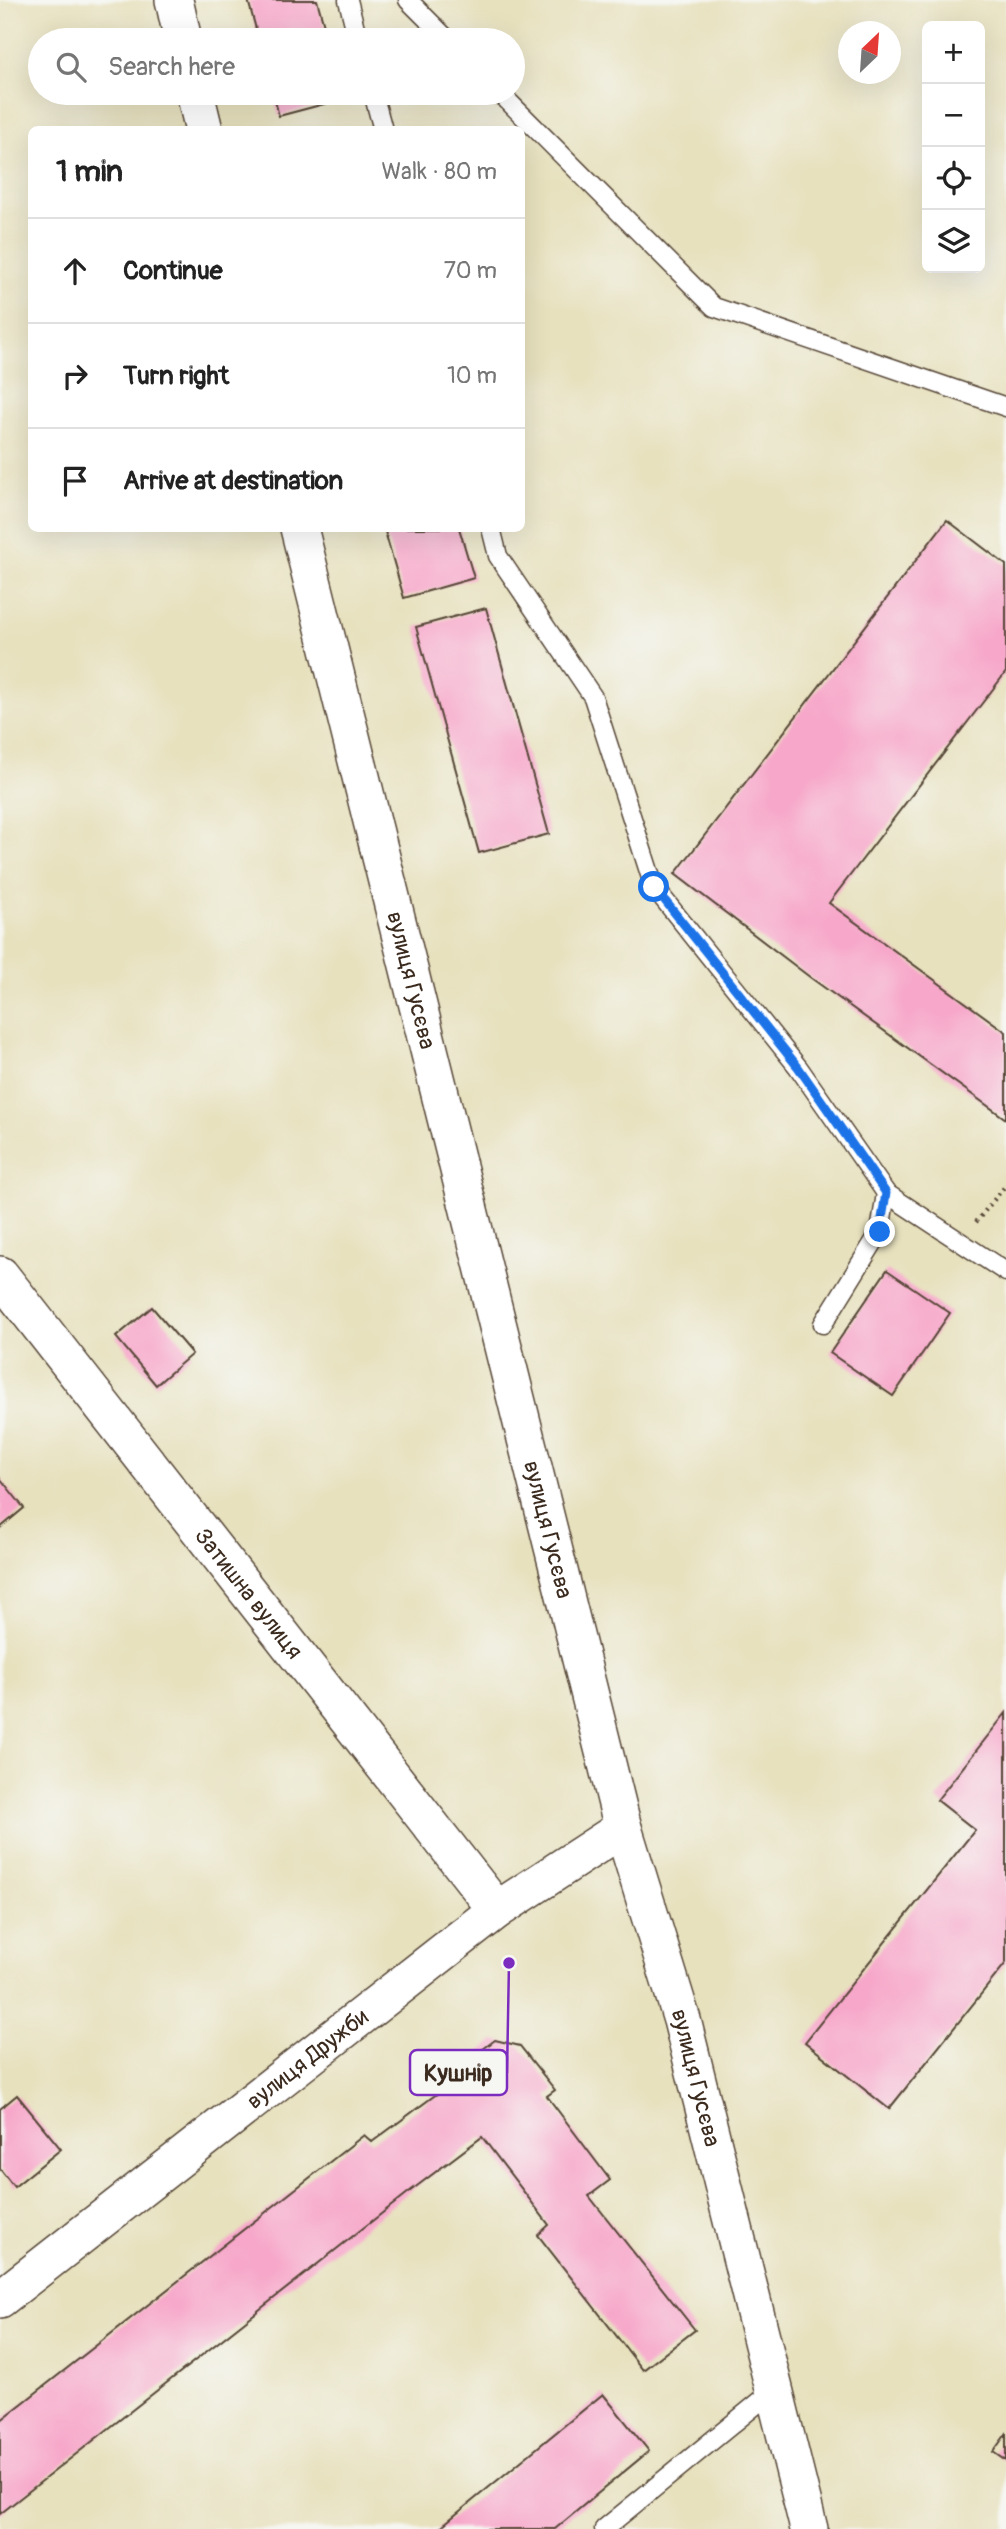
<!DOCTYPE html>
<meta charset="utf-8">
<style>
body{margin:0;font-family:Pangolin,sans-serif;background:#f6f6f6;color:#222}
.controls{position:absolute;right:21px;top:21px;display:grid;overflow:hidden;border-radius:10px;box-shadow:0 7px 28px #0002}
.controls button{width:63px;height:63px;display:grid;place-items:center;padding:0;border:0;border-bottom:2px solid #e0e0e0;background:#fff;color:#222;font:35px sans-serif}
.compass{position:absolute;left:838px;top:21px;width:63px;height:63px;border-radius:50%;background:#fff;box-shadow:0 7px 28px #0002;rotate:25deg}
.stop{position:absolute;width:21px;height:21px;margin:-16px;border:5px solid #1a73e8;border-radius:50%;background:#fff}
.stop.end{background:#1a73e8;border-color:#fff;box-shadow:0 2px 7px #0008}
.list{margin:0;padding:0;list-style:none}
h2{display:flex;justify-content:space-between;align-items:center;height:91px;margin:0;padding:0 28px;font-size:30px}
h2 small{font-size:23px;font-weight:400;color:#767676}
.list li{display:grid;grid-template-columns:46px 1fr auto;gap:21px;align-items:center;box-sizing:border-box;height:105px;padding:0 28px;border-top:2px solid #e0e0e0}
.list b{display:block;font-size:26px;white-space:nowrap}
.list em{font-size:23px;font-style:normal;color:#767676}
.icon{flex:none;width:38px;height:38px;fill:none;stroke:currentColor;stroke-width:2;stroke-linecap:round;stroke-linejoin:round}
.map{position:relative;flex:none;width:1006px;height:2529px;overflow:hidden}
.search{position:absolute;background:#fff;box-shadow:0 7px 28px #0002;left:28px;top:28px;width:497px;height:77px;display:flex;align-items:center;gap:18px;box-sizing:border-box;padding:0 24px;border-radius:38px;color:#767676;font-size:26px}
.panel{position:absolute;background:#fff;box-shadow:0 7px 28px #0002;left:28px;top:126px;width:497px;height:406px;border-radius:10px}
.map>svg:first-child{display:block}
.building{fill:#f7a8ca}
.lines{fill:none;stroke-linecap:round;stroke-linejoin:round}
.lane-casing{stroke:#554536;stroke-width:21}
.street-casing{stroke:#554536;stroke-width:40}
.path{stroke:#554536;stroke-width:4.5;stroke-dasharray:2 5;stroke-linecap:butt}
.lane{stroke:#fff;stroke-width:18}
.street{stroke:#fff;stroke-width:37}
.route{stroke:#1a73e8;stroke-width:9}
.labels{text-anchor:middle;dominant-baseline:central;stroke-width:5;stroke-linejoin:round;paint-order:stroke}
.street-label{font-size:23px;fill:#3b2a1e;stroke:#f6f6f2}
.leader{fill:none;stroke:#7b2cbf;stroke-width:2.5}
.callout-dot{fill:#7b2cbf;stroke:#f6f6f2;stroke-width:2.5}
.callout{fill:#f6f6f2;stroke:#7b2cbf;stroke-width:2.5}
.callout-label{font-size:24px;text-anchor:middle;font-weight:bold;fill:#3b2a1e}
</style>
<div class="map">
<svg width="1006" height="2529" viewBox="0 0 1006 2529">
<rect width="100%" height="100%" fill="#f6f6f2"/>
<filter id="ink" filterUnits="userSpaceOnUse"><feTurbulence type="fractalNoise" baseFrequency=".0143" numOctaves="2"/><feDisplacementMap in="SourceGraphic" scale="14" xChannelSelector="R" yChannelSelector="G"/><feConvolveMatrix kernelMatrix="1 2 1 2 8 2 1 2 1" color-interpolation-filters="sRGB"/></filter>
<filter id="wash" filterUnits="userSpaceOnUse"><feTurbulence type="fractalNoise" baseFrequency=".00686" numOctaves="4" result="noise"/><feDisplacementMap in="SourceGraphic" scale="28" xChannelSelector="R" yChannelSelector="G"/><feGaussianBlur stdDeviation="1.57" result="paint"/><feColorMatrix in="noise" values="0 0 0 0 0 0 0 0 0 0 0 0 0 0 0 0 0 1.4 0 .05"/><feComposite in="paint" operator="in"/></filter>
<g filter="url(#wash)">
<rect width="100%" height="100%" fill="#e7e1be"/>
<g id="blocks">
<!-- building -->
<g class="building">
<polygon points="248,0 317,0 328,40 259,40"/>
<polygon points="273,93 342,93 343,99 279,116"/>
<polygon points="947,520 1006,565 1006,672 829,903 1006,1032 1006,1119 811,978 675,874"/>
<polygon points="384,528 459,528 474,578 404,598"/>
<polygon points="486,608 549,834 479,853 416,627"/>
<polygon points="887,1270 950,1313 893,1396 830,1353"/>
<polygon points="152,1307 192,1354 156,1385 116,1337"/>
<polygon points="0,1478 24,1508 0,1528"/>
<polygon points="1006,1713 1006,1963 889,2109 805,2042 975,1830 937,1800"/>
<polygon points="495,2040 520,2046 555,2090 547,2096 610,2180 589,2196 695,2330 643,2370 538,2235 549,2225 482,2137 409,2192 0,2514 0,2421 364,2135 372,2142 450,2084 445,2078"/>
<polygon points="17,2095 61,2149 14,2187 0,2169 0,2109"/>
<polygon points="603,2394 649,2451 555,2529 438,2529"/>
<polygon points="1006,2434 1006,2461 993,2452"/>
</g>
</g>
</g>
<g filter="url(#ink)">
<use href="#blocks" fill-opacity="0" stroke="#554536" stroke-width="2"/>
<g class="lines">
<!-- lane casing -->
<g class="lane-casing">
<g id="lane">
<polyline points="348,0 358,40"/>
<polyline points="408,0 448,40"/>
<polyline points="373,93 383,130"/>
<polyline points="500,93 714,307 1006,407"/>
<polyline points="491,528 498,556 593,697 654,887 798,1067 886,1193 1006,1272"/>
<polyline points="823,1324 880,1232 886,1193"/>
<polyline points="604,2529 774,2390"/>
</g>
</g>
<!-- street casing -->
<g class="street-casing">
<g id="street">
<polyline points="174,0 183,40"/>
<polyline points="195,93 204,130"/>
<path id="s1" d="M299,528L623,1828L682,2020L809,2529"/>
<path id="s2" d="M0,1275L497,1910"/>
<path id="s3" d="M0,2299L497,1910L623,1828"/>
</g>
</g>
<!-- path -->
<polyline class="path" points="976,1222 1006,1185"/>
<!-- lane -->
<use href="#lane" class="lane"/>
<!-- street -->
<use href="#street" class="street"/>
</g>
</g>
<g class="lines" filter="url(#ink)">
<!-- route -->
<polyline class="route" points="654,887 798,1067 886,1193 880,1232"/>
</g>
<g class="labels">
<!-- street labels -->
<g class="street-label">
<text stroke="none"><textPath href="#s1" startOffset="466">вулиця Гусєва</textPath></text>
<text stroke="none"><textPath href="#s1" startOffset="1032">вулиця Гусєва</textPath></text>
<text stroke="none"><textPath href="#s2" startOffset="404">Затишна вулиця</textPath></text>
<text stroke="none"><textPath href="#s3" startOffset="390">вулиця Дружби</textPath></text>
<text stroke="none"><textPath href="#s1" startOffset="1600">вулиця Гусєва</textPath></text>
</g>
</g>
<!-- callouts -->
<path class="leader" d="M509 1963L507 2073"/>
<circle class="callout-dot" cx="509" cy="1963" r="7"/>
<rect class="callout" x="410" y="2050" width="97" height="45" rx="7"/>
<g class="callout-label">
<text x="458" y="2081">Кушнір</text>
</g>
</svg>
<div class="controls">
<button>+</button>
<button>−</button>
<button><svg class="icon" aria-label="locate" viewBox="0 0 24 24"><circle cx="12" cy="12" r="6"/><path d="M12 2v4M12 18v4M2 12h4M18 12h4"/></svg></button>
<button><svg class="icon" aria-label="layers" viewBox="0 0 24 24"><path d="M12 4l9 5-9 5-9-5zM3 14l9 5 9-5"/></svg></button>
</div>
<svg class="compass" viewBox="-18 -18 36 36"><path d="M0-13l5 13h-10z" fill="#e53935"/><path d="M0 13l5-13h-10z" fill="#767676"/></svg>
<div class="stop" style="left:654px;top:887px"></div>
<div class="stop end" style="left:880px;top:1232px"></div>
<div class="search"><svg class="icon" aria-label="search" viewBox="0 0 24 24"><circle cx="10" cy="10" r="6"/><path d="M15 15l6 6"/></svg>Search here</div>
<section class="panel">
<h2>1 min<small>Walk · 80 m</small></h2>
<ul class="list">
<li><svg class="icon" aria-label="ahead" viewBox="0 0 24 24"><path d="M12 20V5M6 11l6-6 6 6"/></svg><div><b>Continue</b></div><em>70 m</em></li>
<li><svg class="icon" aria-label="right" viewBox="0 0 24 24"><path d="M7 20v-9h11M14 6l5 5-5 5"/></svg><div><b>Turn right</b></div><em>10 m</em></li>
<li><svg class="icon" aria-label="arrive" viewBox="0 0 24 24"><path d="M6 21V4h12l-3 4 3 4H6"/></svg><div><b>Arrive at destination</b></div></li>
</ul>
</section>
</div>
